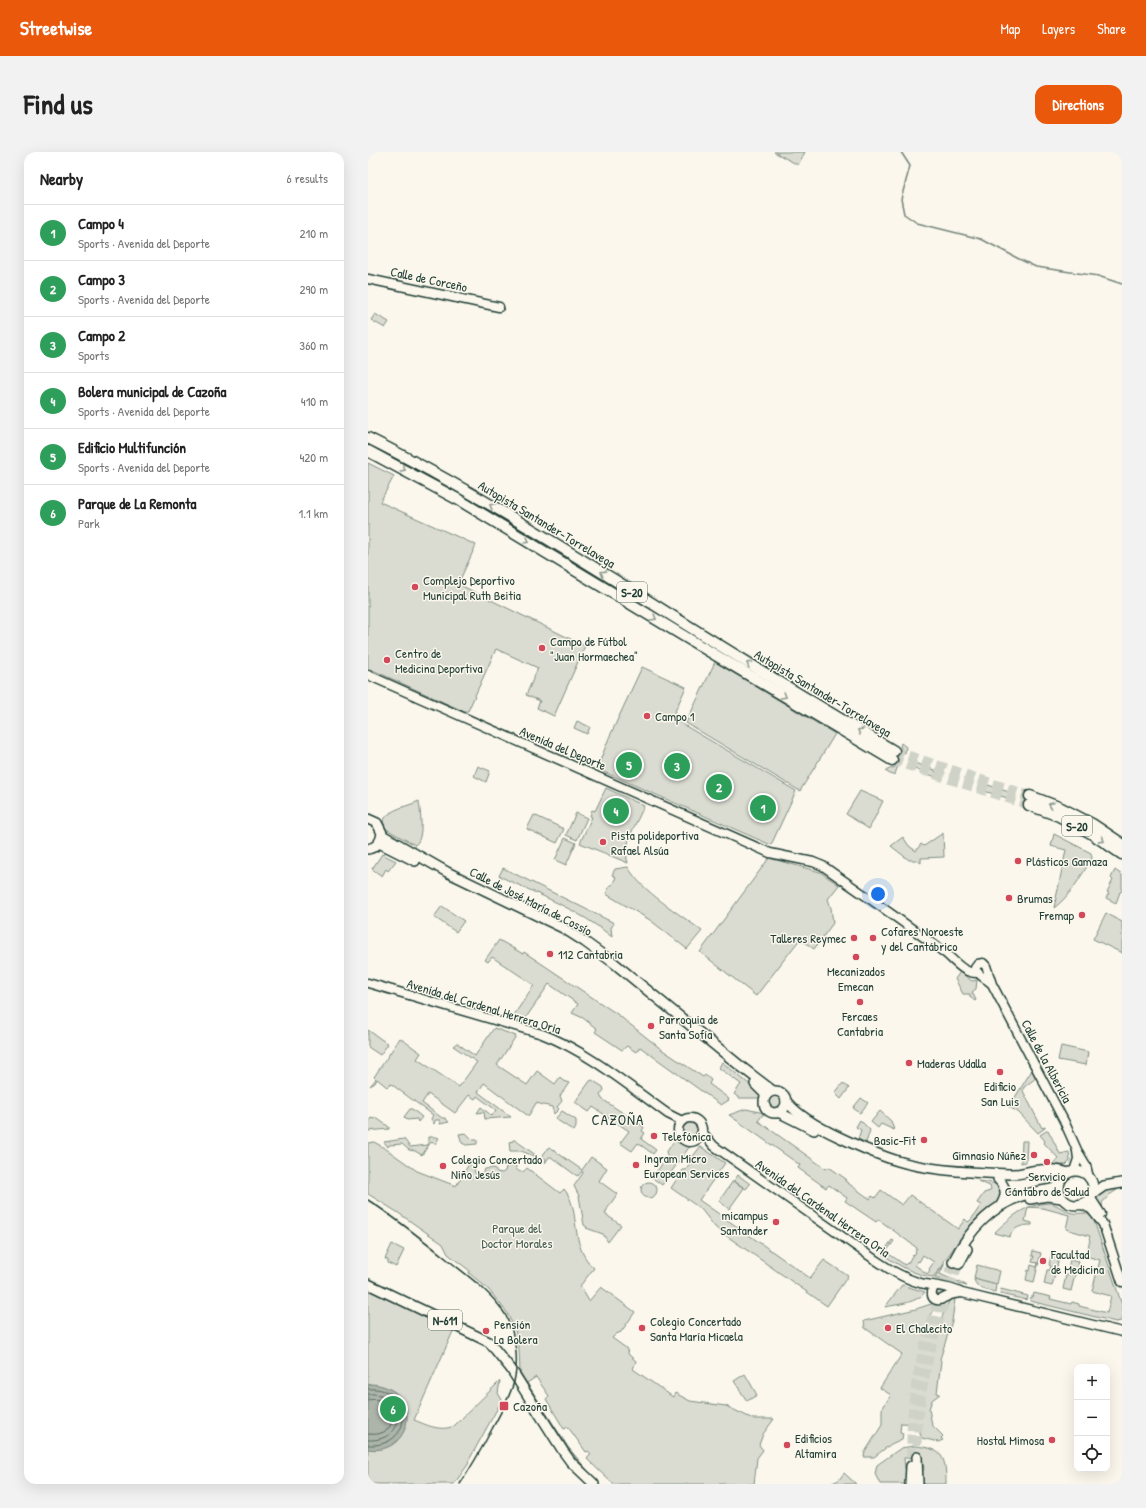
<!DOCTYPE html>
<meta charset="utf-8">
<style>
body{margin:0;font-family:"Patrick Hand",sans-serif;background:#f2f2f2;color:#222}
.controls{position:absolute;right:12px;bottom:12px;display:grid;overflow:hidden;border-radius:8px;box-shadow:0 4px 16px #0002}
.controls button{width:36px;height:36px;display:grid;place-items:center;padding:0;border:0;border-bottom:1px solid #e0e0e0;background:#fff;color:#222;font:20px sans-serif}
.you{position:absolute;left:510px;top:742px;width:14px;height:14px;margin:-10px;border:3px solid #fff;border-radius:50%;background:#1a73e8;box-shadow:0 0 0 6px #1a73e833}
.badge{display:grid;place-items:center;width:26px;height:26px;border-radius:50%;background:#ea580c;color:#fff;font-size:13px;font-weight:700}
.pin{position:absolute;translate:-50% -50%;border:2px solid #fff;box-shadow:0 1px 4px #0006}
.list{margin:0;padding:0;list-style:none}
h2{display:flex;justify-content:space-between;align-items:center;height:52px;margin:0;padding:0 16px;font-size:17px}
h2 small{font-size:13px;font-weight:400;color:#767676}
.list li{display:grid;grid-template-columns:26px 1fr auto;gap:12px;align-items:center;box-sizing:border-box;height:56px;padding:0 16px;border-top:1px solid #e0e0e0}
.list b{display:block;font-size:15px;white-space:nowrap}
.list p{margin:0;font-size:13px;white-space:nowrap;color:#767676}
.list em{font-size:13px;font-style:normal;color:#767676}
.icon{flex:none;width:22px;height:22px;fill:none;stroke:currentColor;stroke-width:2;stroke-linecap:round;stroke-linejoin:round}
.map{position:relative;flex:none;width:754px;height:1332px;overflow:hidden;border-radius:12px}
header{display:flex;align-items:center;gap:24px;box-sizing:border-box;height:56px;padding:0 20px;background:#ea580c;color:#fff}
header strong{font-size:19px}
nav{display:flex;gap:22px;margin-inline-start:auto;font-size:14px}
.intro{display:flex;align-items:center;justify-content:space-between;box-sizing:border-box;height:96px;padding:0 24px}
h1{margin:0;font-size:28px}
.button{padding:10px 18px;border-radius:12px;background:#ea580c;color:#fff;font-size:14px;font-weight:700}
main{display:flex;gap:24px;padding:0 24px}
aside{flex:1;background:#fff;border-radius:12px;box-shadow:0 4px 16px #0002}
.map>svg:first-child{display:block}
.green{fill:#dbdcd1;stroke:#7d8c82;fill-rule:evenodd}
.water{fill:#adb4aa;stroke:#74847b}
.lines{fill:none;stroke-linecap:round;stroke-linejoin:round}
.shore{stroke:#586d63;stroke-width:1}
.stream{stroke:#74847b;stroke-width:1.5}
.primary-tunnel{stroke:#cfd2c7;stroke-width:9;stroke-dasharray:9 4.5;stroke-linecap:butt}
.motorway-tunnel{stroke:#cfd2c7;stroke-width:10;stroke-dasharray:10 5;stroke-linecap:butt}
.secondary-casing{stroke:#1f3d34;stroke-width:11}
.primary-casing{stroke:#1f3d34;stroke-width:12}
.trunk-casing{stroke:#1f3d34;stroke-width:12}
.motorway-casing{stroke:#1f3d34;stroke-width:13}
.secondary{stroke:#fbf7ec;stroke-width:8}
.primary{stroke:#fbf7ec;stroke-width:9}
.trunk{stroke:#fbf7ec;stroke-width:9}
.motorway{stroke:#fbf7ec;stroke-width:10}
.rail{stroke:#1f3d34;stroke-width:1.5}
.oneway{stroke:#8d9a90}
.poi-dot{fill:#d1495b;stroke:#fbf7ec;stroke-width:1.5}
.labels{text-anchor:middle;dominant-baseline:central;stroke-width:3;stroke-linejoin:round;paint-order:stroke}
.shield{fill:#fbf7ec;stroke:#61756b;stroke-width:1}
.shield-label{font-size:12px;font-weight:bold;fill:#1f3d34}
.street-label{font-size:13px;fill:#1f3d34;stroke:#fbf7ec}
.poi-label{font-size:13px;fill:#1f3d34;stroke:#fbf7ec;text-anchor:start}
.park-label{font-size:13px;fill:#455d53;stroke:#fbf7ec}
.quarter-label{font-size:15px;letter-spacing:1px;fill:#1f3d34;stroke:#fbf7ec}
</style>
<header>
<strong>Streetwise</strong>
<nav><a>Map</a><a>Layers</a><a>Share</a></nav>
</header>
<div class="intro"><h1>Find us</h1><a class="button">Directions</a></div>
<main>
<aside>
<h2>Nearby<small>6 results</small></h2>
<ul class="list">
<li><span class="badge" style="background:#2e9e5b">1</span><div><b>Campo 4</b><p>Sports · Avenida del Deporte</p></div><em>210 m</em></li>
<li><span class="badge" style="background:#2e9e5b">2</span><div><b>Campo 3</b><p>Sports · Avenida del Deporte</p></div><em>290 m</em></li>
<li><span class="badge" style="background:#2e9e5b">3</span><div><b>Campo 2</b><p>Sports</p></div><em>360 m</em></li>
<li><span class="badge" style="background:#2e9e5b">4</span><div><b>Bolera municipal de Cazoña</b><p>Sports · Avenida del Deporte</p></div><em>410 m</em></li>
<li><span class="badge" style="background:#2e9e5b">5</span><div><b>Edificio Multifunción</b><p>Sports · Avenida del Deporte</p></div><em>420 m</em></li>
<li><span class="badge" style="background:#2e9e5b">6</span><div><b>Parque de La Remonta</b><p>Park</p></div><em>1.1 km</em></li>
</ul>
</aside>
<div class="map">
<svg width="754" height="1332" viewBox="0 0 754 1332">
<rect width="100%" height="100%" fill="#fbf7ec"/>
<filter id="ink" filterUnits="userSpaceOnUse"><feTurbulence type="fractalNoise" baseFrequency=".025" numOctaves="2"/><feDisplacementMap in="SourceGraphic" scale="8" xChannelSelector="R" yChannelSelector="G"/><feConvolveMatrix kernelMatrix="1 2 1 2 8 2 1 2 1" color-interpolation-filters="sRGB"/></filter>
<g filter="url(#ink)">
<!-- green -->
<g class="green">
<polygon points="406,0 437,0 430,13"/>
<polygon points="7,162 21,170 17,176 3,168"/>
<polygon points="0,311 26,324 12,350 108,393 90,432 217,494 186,564 169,556 172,549 158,543 170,516 128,497 100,559 95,559 0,516"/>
<polygon points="347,510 467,582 432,639 318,571"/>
<polygon points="274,515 318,535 304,566 428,639 403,693 234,619 235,616 230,614 241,586"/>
<polygon points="209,569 222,575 219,582 206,576"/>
<polygon points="533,591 538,595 537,601 535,600 527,622 524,623 517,619 527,615 535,599 532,594"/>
<polygon points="541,609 567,618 568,625 541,615 539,612"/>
<polygon points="110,614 122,619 118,630 106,624"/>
<polygon points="617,632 644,641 646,645 643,647 616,639 613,636"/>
<path d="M238,636L276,654C269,671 254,692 260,711L212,691L224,665L222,664L224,658L227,659Z"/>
<polygon points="492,639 515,649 501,677 478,662"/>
<path d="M51,649C52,660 57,686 47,693L18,677L15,669C22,656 39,655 51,649Z"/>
<polygon points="208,661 219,666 209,688 198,683"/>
<polygon points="166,663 196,677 189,691 159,677"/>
<polygon points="575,681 576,705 553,706 553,711 549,708 541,708 523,694 535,685 541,694 548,699 553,692 556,694"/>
<path d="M686,682L723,701L724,706C713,724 703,743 686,756L698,698L683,694Z"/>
<polygon points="197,686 208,691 198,713 187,708"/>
<polygon points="14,702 28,709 20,719 18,717 14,724 4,717"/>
<polygon points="401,706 452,720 471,733 460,747 463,756 465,771 446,797 432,787 388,844 332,800"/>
<path d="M260,715C274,740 311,761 334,779L319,797L282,768L238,742L242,733H244L248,725L244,723L247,717Z"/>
<path d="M135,716L246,771L243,776L244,785C212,758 169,742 131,724Z"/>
<polygon points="747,718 754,723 754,739 752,740 748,751 738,746 741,741 739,740 745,728 743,726"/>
<polygon points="74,754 96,769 88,780 66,765"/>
<polygon points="738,761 754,770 754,801 725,787"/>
<polygon points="131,788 155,802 156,800 249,862 293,897 335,925 337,923 343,928 341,932 360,946 361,948 353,953 272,895 268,900 259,894 254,898 227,880 229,877 215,866 204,861 210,852 181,832 157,867 154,869 144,866 166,833 124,805 120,810 117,808"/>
<polygon points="592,820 604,829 609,828 608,837 604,840 608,848 607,849 602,845 602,842 595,842 587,827"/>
<polygon points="126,876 148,884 129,913 159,933 169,919 187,932 192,925 195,929 201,931 192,944 194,949 189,955 191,957 186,962 184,955 168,951 161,963 159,963 116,931 110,940 143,965 117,967 116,960 109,961 113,955 124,964 128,958 109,944 107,947 101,943 87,961 60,942 54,951 74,966 77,966 81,970 72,972 72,968 67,968 66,972 63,967 65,963 23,932 19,935 9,927 7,931 2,934 8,927 6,925 32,886 53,901 49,907 91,935 109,910 85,894 89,891 107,904"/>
<polygon points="0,878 20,892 12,903 0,895"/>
<polygon points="693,894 720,900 718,913 690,908"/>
<polygon points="354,910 392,941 392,945 389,946 371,946 366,942 373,932 351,916"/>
<polygon points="664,918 668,926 656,935 655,939 674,976 677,975 677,976 670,981 650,960 641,955"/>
<polygon points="224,928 235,935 236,938 232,943 234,947 276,975 274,979 277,981 273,987 288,998 285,1002 270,991 264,999 252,991 261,979 225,955 221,960 207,950 222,929"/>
<polygon points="475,931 481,936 473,947 467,941"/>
<circle cx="407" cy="949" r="8"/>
<polygon points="493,946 500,951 492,961 485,956"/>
<polygon points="42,957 44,957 54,965 50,970 49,967 39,968 36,965"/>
<path d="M378,957L396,961L390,969L458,1017L461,1015L478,1027L477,1029L502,1047L504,1044L507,1046L513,1038L534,1053L542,1043L590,1077L597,1067L600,1070L603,1068L613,1053L609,1051L616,1041L622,1039L623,1037L622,1034L610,1029C618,1030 636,1030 633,1043C632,1052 617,1059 611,1064C597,1077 588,1094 576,1109V1112L565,1125C546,1123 530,1113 514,1102L524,1088L526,1089L518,1100L537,1113L539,1111H540L545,1102L546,1103L548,1100L547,1099L549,1096L510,1067L508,1070L477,1049L479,1046L461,1033L458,1036L430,1016L432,1013L361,963ZM555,1103L566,1110L561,1117L562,1118L559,1122L547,1113L550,1109L551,1110Z"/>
<polygon points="194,959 208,968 208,975 206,979 189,968 188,966"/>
<polygon points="512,959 523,969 526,978 513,972 510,976 503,970"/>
<polygon points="7,965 21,975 21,977 0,979 0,971 3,966 6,967"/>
<polygon points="492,968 502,978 498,991 490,987 493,978 488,975"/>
<circle cx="323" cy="978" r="8"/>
<polygon points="680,978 692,1002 701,1000 702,1009 698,1013 684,1013 690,1006 676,991 677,989 672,983"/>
<polygon points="98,981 105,988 109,988 109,992 98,993 94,991 91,982"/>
<polygon points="60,985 68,985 71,986 67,992 63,990 54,1003 47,999 41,998 34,992 21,993 20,995 16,990 36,987 42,995 60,993"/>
<polygon points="308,986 315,992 322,994 294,1033 282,1024 284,1021 287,1022 300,1004 298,1001"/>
<polygon points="145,988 147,988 169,1004 166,1004 153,999 142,999 141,990 145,989"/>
<polygon points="654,989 659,989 658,1010 653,1011"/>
<path d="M6,990L18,997L49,1019L88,1034L101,1012L106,1015L107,1021L111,1022L115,1021L117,1017L126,1016L129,1020L134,1021L137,1019L138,1015L147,1013L149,1018C153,1021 156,1020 159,1016L192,1041L196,1037C214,1058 200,1093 226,1116L212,1134L221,1149L233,1135L267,1160L253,1180L248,1182L244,1186L258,1196L261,1203L268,1209L265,1217L305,1245L307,1241L322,1249L358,1254L385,1267H406L395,1282L391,1293L395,1298L389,1306L386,1332H245L219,1307L223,1302L220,1299L218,1300L200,1275L196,1277L178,1247L181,1244L168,1225L159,1231L200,1295L219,1318L199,1295L152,1220L151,1198L147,1177L138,1159L120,1137L101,1121L102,1119L80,1102L75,1092L29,1060L0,1042V991Z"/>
<path d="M181,995L214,1018L223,1005L239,1016L231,1029L249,1042C245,1049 240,1054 237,1062L253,1073L240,1090L235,1082L218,1076L219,1075L216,1073L211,1044L206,1034L215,1021L214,1019L210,1024L206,1022L183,1005H181L177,1011L178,1007L174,1004Z"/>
<polygon points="332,995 333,995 357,1011 331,1048 442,1126 456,1108 480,1124 459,1154 353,1080 347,1075 333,1057 303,1036 315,1018 318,1018 323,1010 323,1007"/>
<polygon points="370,1023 382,1032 378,1037 366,1029"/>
<polygon points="365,1029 376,1036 361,1057 351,1049"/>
<circle cx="281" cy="1038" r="8"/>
<polygon points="750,1036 749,1038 741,1043 734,1051 735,1059 728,1048 729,1043 732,1039"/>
<path d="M681,1051C689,1052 694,1057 701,1060C711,1064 716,1057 725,1066L754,1153L753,1169L748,1170L662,1149L663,1145H665L666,1141L683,1145L682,1147L703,1152L704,1150L711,1152V1154L739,1161L743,1144L724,1139L732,1108L718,1104L722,1088L721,1087L722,1084L698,1077L701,1063L675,1056L660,1055L657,1069L664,1071V1073C653,1073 646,1075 641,1085L626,1081C644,1064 656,1053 681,1051Z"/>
<polygon points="24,1092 36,1098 28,1115 20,1111 20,1108 17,1107"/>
<polygon points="665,1099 673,1101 666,1130 658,1128 660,1118 662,1119 663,1113 669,1115 670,1111 664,1110 666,1104 664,1104"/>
<polygon points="683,1104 691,1106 684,1134 676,1132 679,1118 682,1118 683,1114 681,1113"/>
<polygon points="702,1108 710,1110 703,1139 695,1137 698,1123 701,1123 702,1118 700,1118"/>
<polygon points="576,1113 572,1122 590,1130 591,1129 599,1134 566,1126"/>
<polygon points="609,1113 632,1119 629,1132 606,1126"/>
<path d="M606,1127L628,1133L627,1140C618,1138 608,1137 606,1127Z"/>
<path d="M534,1133L557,1140C549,1151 531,1152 517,1155Z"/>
<path d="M0,1137L86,1177L46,1268C59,1273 72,1280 86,1274L132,1229L130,1241L134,1248L100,1310L101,1311L86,1332H0Z"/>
<polygon points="633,1137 660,1144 659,1148 632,1142"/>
<polygon points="585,1146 587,1147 584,1169 572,1207 573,1209 569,1241 572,1242 564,1248 561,1257 564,1273 575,1284 573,1286 575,1288 570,1290 554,1286 552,1281 552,1272 533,1271 532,1280 535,1281 534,1287 523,1292 506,1305 496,1305 497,1300 514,1273 514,1257 523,1243 512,1236 534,1202 497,1176 496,1169 548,1157 563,1152 567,1154 567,1157 561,1164 573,1167 581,1149"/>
<polygon points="377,1222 389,1243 379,1249 366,1229"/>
<path d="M546,1294C576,1296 578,1306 578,1332H555L554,1320L556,1317L554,1305L536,1306L537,1317L539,1319V1332H512L507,1322L509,1313L533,1296Z"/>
<polygon points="476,1321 488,1332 462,1332 471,1328"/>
</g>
<!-- water -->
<path class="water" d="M4,1232C58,1237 44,1305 0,1297V1233Z"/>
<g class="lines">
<!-- shore -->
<g class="shore">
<path d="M0,1237C46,1233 48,1296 0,1293"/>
<path d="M0,1242C40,1239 41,1290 0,1288"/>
<path d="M0,1248C6,1247 11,1247 16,1250C28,1257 27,1277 13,1281C9,1283 4,1282 0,1282"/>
</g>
<!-- stream -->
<g class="stream">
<polyline points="533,0 542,14 533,47 536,62 549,71 613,87 651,107 668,115 730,124 754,132"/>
<polyline points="0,2 2,0"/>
</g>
<!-- primary-tunnel -->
<g class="primary-tunnel">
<path d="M549,1293C551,1232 568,1169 591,1112"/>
<path d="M543,1305C543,1288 543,1270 545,1252C550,1207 566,1152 585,1110"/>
</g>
<!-- motorway-tunnel -->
<g class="motorway-tunnel">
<polyline points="526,599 662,644"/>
<polyline points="524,608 661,653"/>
</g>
<!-- secondary casing -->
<g class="secondary-casing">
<g id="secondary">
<polyline points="0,127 131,155"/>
<path d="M0,523L402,701L445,710L455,714C496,743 537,771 577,801C587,809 596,822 610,821"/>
<path d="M0,831L174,882C219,899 261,934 300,962L314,969"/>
<path d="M624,832C619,827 609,823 607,816L610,812L615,811L618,814L624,832L696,969L709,998L718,1013L721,1026"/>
<circle cx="322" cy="978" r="12"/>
<path d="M335,981L346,994L506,1107C521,1117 535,1126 552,1131C567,1134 581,1134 594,1141L754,1180"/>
<polyline points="706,1019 710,1007 709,999"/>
<polyline points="722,1045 733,1062"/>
<polyline points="712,1052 723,1057 735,1072 754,1130"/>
<path d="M568,1134C561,1138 563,1150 572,1148C573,1148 577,1145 578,1145C583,1142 588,1142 593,1141"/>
</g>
</g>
<!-- primary casing -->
<g class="primary-casing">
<g id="primary">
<path d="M0,667L9,671L14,681C13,690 9,695 0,697"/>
<polyline points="14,683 79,720 195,776 217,790 246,811 371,913 405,939"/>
<polyline points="11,691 47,709"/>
<polyline points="387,932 398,943"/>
<circle cx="407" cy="950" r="11"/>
<path d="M418,949C431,965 452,976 471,985C490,994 510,1003 530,1009C561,1019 609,1021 642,1022C653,1023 662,1018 672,1018C681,1017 691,1018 700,1021"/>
<polyline points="410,960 446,978"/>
<circle cx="708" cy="1036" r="17"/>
<polyline points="674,1023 685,1024 691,1031"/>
<path d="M630,1027C639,1036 639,1043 633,1053"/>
<polyline points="723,1043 736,1034 754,1031"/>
<polyline points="662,1047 679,1044 694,1046"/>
<path d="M585,1110C601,1078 624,1052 660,1042C670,1039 681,1038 691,1035"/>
<polyline points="591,1112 599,1097"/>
<polyline points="549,1305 550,1332"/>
<polyline points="542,1332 543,1314"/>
</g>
</g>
<!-- trunk casing -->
<g class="trunk-casing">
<polyline id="trunk" points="0,1132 121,1190 143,1217 195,1299 203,1310 226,1332"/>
</g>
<!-- motorway casing -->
<g class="motorway-casing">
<g id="motorway">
<path d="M0,286C92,332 179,386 266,440C352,494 438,547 526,599"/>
<polyline points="0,299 91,348 334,495 524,608"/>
<polyline points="662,644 693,656 724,672 754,692"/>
<polyline points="661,653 691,664 723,681 754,702"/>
</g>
</g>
<!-- secondary -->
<use href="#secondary" class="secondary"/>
<!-- primary -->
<use href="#primary" class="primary"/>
<!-- trunk -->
<use href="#trunk" class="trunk"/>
<!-- motorway -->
<use href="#motorway" class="motorway"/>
<!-- rail -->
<path class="rail" d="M0,1048C28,1066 54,1087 80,1108C100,1124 123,1140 137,1162C148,1182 151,1209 146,1230C141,1247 132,1262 124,1277C114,1296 104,1314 92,1332"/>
</g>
<!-- one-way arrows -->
<defs><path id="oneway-chevron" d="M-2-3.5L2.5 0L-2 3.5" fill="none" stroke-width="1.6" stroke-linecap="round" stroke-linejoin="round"/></defs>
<g class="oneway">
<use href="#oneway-chevron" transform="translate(35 317) rotate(27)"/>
<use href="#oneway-chevron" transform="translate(124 354) rotate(-150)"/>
<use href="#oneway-chevron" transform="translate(159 389) rotate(31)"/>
<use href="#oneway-chevron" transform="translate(235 421) rotate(-148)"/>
<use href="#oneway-chevron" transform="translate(286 466) rotate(31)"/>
<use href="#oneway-chevron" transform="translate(381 512) rotate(-148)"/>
<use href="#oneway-chevron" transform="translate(416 544) rotate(31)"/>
<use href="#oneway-chevron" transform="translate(492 579) rotate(-149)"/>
<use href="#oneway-chevron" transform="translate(683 653) rotate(-159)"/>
<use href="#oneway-chevron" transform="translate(734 688) rotate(34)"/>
</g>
</g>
<!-- markers -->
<g class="poi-dot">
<circle cx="47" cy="435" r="4"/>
<circle cx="174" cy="496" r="4"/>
<circle cx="19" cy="508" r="4"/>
<circle cx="279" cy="564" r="4"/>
<circle cx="235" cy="690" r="4"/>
<circle cx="650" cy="709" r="4"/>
<circle cx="641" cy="746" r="4"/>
<circle cx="714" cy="763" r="4"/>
<circle cx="486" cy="786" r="4"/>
<circle cx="505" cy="786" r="4"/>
<circle cx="182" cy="802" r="4"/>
<circle cx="488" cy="805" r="4"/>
<circle cx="492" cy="850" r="4"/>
<circle cx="283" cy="874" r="4"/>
<circle cx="541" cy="911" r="4"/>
<circle cx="632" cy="920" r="4"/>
<circle cx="286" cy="984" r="4"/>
<circle cx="556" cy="988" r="4"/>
<circle cx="666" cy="1003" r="4"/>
<circle cx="679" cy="1010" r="4"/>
<circle cx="268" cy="1013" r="4"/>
<circle cx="75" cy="1014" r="4"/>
<circle cx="408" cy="1070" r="4"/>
<circle cx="675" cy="1109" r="4"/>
<circle cx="274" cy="1176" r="4"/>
<circle cx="520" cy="1176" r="4"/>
<circle cx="118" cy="1179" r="4"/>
<rect x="131" y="1249" width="10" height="10" rx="2"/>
<circle cx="684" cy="1288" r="4"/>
<circle cx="419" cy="1293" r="4"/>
</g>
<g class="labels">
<!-- shield labels -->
<g class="shield">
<rect x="249" y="430" width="30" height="20" rx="3"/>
<rect x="694" y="664" width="30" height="20" rx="3"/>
<rect x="60" y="1158" width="34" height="20" rx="3"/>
</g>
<g class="shield-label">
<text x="264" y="440">S-20</text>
<text x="709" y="674">S-20</text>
<text x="77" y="1168">N-611</text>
</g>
<!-- street labels -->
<g class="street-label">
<text transform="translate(61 127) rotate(12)">Calle de Corceño</text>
<text transform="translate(179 372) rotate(31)">Autopista Santander-Torrelavega</text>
<text transform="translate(455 541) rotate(31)">Autopista Santander-Torrelavega</text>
<text transform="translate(195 596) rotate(23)">Avenida del Deporte</text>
<text transform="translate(163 749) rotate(27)">Calle de José María de Cossío</text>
<text transform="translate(116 854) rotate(17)">Avenida del Cardenal Herrera Oria</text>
<text transform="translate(679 909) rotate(62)">Calle de la Albericia</text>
<text transform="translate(455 1056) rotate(35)">Avenida del Cardenal Herrera Oria</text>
</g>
<!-- poi labels -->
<g class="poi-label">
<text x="55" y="428">Complejo Deportivo<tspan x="55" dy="15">Municipal Ruth Beitia</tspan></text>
<text x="182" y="489">Campo de Fútbol<tspan x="182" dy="15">"Juan Hormaechea"</tspan></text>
<text x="27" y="501">Centro de<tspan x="27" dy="15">Medicina Deportiva</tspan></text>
<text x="287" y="564">Campo 1</text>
<text x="243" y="683">Pista polideportiva<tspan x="243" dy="15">Rafael Alsúa</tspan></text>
<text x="658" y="709">Plásticos Gamaza</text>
<text x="649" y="746">Brumas</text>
<text x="706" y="763" text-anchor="end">Fremap</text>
<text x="513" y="779">Cofares Noroeste<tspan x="513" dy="15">y del Cantábrico</tspan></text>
<text x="478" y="786" text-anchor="end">Talleres Reymec</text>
<text x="190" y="802">112 Cantabria</text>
<text x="488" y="819" text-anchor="middle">Mecanizados<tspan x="488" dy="15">Emecan</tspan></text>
<text x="492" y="864" text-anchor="middle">Fercaes<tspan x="492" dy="15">Cantabria</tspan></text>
<text x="291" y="867">Parroquia de<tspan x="291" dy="15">Santa Sofía</tspan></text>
<text x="549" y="911">Maderas Udalla</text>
<text x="632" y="934" text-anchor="middle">Edificio<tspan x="632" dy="15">San Luis</tspan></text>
<text x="294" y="984">Telefónica</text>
<text x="548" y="988" text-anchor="end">Basic-Fit</text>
<text x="658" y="1003" text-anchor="end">Gimnasio Núñez</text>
<text x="276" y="1006">Ingram Micro<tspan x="276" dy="15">European Services</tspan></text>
<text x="83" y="1007">Colegio Concertado<tspan x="83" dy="15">Niño Jesús</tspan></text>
<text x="679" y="1024" text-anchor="middle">Servicio<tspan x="679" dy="15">Cántabro de Salud</tspan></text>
<text x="400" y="1063" text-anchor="end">micampus<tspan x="400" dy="15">Santander</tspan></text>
<text x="683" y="1102">Facultad<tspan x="683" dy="15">de Medicina</tspan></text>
<text x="282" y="1169">Colegio Concertado<tspan x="282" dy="15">Santa María Micaela</tspan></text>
<text x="126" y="1172">Pensión<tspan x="126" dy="15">La Bolera</tspan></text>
<text x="528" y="1176">El Chalecito</text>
<text x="145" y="1254">Cazoña</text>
<text x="427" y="1286">Edificios<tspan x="427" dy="15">Altamira</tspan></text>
<text x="676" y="1288" text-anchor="end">Hostal Mimosa</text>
</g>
<!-- park labels -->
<g class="park-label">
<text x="149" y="1076">Parque del<tspan x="149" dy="15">Doctor Morales</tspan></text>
</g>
<!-- quarter labels -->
<g class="quarter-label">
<text x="250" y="967">CAZOÑA</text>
</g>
</g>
</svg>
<div class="controls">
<button>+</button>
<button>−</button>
<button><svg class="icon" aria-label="locate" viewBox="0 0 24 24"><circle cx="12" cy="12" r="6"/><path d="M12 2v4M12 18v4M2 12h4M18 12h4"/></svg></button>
</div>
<div class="you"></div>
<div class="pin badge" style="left:395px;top:656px;background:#2e9e5b">1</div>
<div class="pin badge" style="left:351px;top:635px;background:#2e9e5b">2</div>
<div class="pin badge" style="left:309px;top:614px;background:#2e9e5b">3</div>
<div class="pin badge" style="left:248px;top:659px;background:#2e9e5b">4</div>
<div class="pin badge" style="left:261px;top:613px;background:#2e9e5b">5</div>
<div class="pin badge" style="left:25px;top:1257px;background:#2e9e5b">6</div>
</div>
</main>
